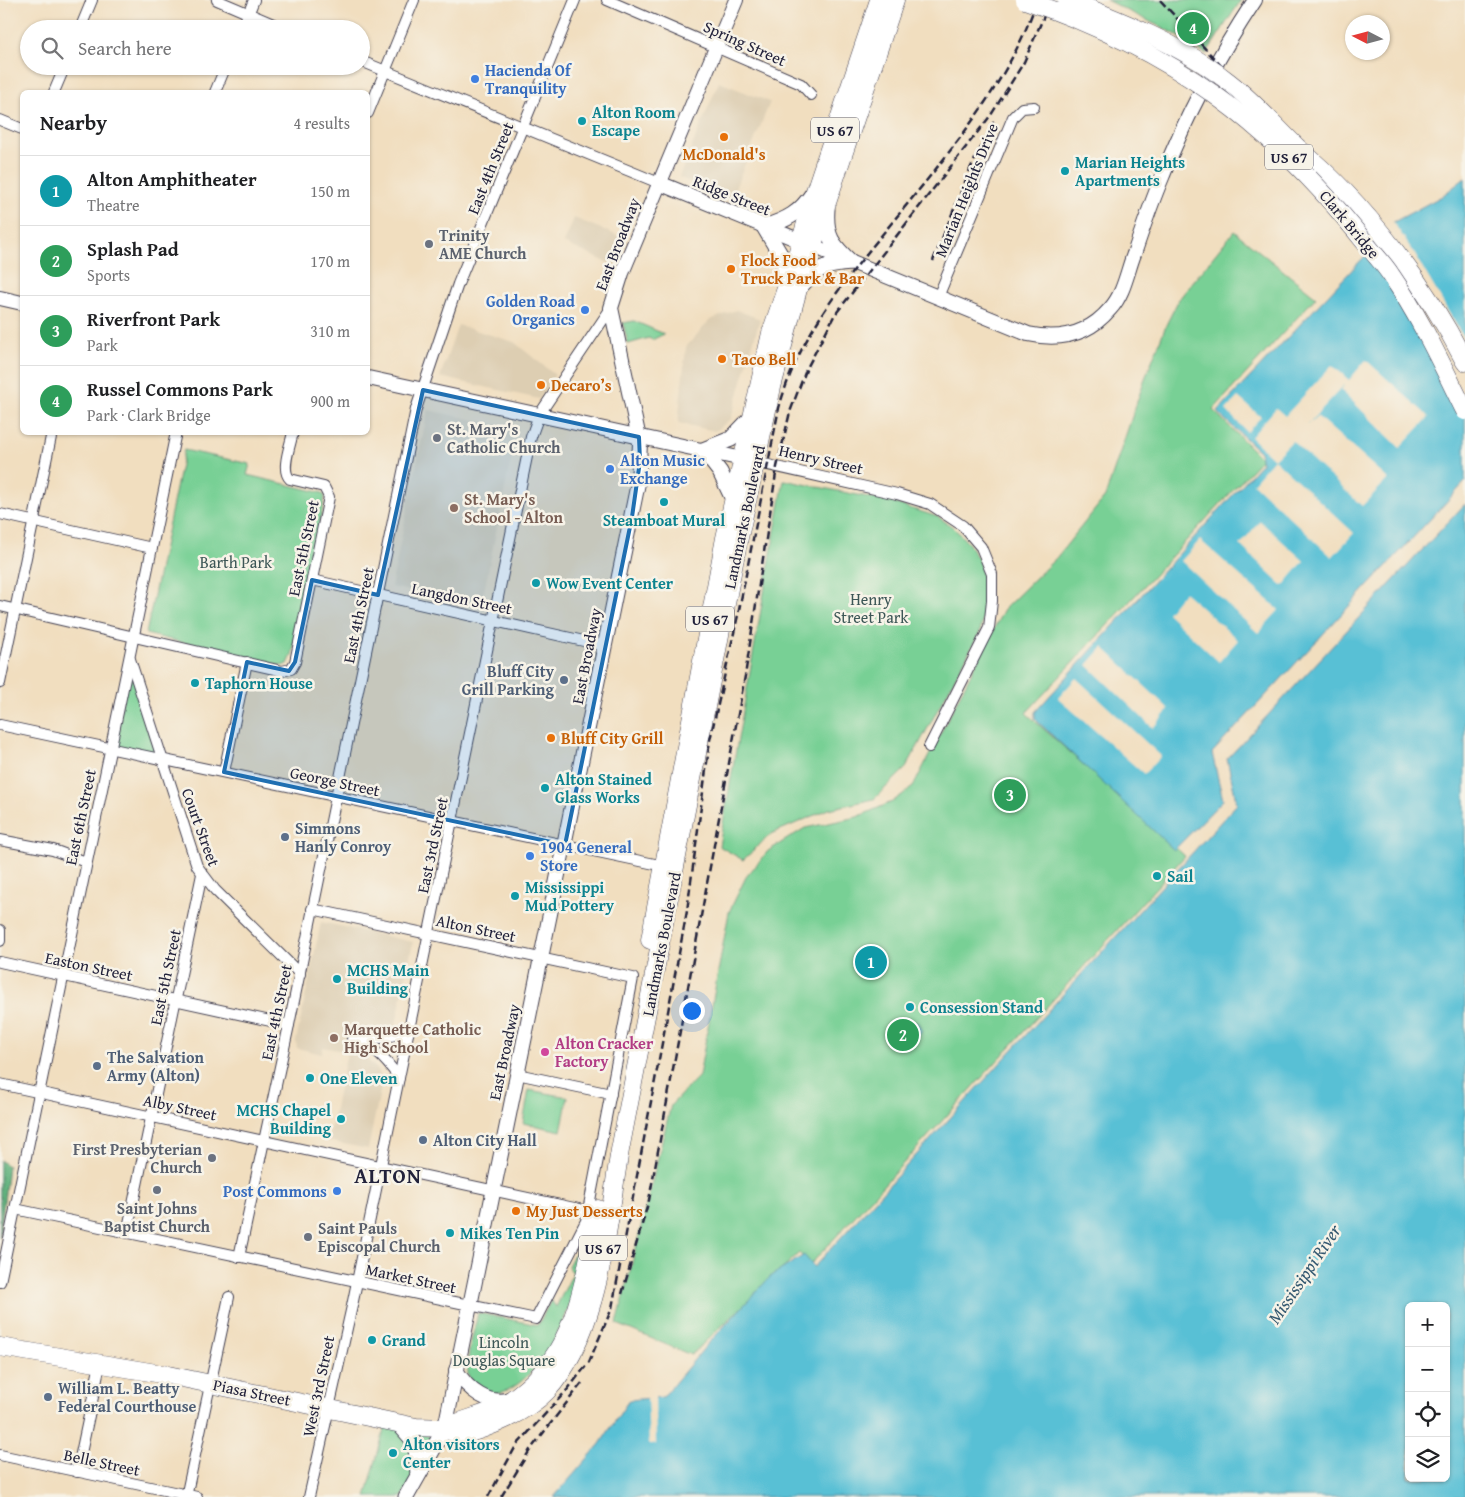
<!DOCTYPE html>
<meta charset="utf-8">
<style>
body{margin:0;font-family:"Gentium Book Plus",serif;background:#f6f6f6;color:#202124}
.controls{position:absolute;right:15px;bottom:15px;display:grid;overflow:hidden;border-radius:8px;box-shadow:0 1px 4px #0004}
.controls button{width:45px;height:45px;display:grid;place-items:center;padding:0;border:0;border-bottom:1px solid #e0e0e0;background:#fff;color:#202124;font:25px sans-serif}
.compass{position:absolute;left:1345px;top:15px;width:45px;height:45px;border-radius:50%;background:#fff;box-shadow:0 1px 4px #0004;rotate:276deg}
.you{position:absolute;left:691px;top:1010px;width:18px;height:18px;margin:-12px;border:4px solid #fff;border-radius:50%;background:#1a73e8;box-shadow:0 0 0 8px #1a73e833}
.badge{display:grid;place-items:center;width:32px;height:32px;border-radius:50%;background:#1f6fb2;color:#fff;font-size:16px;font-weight:700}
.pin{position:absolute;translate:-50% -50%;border:2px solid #fff;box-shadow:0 1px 5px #0006}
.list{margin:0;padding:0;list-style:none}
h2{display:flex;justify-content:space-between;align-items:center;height:65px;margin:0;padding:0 20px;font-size:21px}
h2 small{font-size:16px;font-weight:400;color:#757577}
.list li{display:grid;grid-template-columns:32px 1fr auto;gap:15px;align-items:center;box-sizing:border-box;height:70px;padding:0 20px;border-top:1px solid #e0e0e0}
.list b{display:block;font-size:19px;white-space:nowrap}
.list p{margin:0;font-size:16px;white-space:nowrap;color:#757577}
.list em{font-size:16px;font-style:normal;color:#757577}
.icon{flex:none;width:28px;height:28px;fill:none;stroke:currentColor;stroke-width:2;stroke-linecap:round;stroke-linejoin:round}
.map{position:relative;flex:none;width:1465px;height:1497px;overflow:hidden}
.search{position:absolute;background:#fff;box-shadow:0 1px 4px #0004;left:20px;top:20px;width:350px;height:55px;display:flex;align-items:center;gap:12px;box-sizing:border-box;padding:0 18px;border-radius:28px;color:#757577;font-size:19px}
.panel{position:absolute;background:#fff;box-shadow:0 1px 4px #0004;left:20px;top:90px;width:350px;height:345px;border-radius:8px}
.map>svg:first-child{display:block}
.built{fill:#ddceb2}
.green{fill:#78d095;stroke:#4d7968}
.forest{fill:#62b27e;stroke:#426a5c}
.water{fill:#58c0d5;stroke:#3d7188;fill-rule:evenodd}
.pier{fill:#f1debf}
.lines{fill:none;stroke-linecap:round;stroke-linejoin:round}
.street-casing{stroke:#413e4f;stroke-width:12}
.secondary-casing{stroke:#413e4f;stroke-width:16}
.primary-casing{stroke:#413e4f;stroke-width:17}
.highway-casing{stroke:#413e4f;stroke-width:19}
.street{stroke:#fff;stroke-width:10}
.secondary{stroke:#fff;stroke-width:14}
.primary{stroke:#fff;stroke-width:15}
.highway{stroke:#fff;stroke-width:18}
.rail{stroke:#22223b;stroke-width:2.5;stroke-dasharray:8 4;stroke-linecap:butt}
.highway-bridge-casing{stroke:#413e4f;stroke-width:19;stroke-linecap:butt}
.highway-bridge{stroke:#fff;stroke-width:18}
.marked{fill:#1f6fb2;fill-opacity:0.2;stroke:#1f6fb2;stroke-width:4;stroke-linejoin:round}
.shop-dot{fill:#3f7fe0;stroke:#f7f3e8;stroke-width:2}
.culture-dot{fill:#0f9aa8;stroke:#f7f3e8;stroke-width:2}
.food-dot{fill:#e8710a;stroke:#f7f3e8;stroke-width:2}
.worship-dot{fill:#6b7280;stroke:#f7f3e8;stroke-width:2}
.education-dot{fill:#8d6e63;stroke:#f7f3e8;stroke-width:2}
.service-dot{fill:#5c6f8a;stroke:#f7f3e8;stroke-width:2}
.hotel-dot{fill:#d1479c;stroke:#f7f3e8;stroke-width:2}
.labels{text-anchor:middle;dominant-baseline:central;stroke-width:5;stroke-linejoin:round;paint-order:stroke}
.shield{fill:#f7f3e8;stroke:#62616f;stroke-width:1}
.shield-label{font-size:15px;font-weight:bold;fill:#22223b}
.street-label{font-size:16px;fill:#22223b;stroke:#f7f3e8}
.shop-label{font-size:16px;font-weight:bold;fill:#366cbe;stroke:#f7f3e8;text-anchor:start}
.culture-label{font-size:16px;font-weight:bold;fill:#0d838f;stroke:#f7f3e8;text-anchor:start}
.food-label{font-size:16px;font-weight:bold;fill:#c56008;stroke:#f7f3e8;text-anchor:start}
.worship-label{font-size:16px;font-weight:bold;fill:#5b616d;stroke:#f7f3e8;text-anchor:start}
.education-label{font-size:16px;font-weight:bold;fill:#785e54;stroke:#f7f3e8;text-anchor:start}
.park-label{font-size:16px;fill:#3c5656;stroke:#f7f3e8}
.service-label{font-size:16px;font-weight:bold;fill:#4e5e75;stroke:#f7f3e8;text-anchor:start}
.hotel-label{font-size:16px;font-weight:bold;fill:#b23c85;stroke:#f7f3e8;text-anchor:start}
.water-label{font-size:18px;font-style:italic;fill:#355971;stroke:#f7f3e8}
.district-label{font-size:21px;font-weight:bold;letter-spacing:1px;fill:#22223b;stroke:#f7f3e8}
</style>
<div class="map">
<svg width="1465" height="1497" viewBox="0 0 1465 1497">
<rect width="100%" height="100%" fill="#f7f3e8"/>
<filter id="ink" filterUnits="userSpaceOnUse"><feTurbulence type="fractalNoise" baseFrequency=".02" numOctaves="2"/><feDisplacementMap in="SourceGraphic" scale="10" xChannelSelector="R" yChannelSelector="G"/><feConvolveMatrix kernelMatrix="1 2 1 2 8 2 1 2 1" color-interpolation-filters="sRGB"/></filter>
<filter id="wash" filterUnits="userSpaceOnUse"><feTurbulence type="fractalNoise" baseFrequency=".0096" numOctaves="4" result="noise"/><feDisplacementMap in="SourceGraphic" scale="20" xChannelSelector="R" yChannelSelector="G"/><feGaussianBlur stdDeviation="1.12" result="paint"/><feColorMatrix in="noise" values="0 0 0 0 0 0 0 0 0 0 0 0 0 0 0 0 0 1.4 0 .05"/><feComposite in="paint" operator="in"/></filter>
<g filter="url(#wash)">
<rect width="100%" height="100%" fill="#f1debf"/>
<!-- built -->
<g class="built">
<polygon points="719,82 770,102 730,201 679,177"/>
<polygon points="574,218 626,239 615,266 564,243"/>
<polygon points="736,310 760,319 731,419 715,431 678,423 686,347 710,320"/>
<polygon points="458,325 514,342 555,375 539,399 440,377"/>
<polygon points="428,410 517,429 481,606 391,587"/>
<polygon points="321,922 413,942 395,1029 373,1035 367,1059 377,1069 382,1082 368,1149 328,1141 347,1052 323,1047 322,1054 297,1048 296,1041"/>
</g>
<!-- green -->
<g class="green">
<polygon points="1106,0 1241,0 1206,54 1177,35"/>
<polygon points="1234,231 1316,297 1213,410 1262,459 1026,713 1185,856 811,1264 799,1253 691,1355 617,1324 671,1105 699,1076 729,912 746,877 768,851 805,828 857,817 892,802 913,787 1004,609 1057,557 1105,497 1144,381 1167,323 1179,299"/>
<polygon points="634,321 664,334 652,340 649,338 628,344 623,323"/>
<polygon points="184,450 250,464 247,475 323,493 325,497 292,655 288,664 282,666 146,634"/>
<polygon points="784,480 887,501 938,517 953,527 969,544 978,559 984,580 985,606 980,632 906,768 874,799 829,809 771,834 743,860 719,846"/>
<polygon points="129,664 157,755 114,746"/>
<polygon points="529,1090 568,1097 561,1131 523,1123"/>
<path d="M588,1227C583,1264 571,1311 552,1344C540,1365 506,1408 479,1388C473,1383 470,1381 468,1374C465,1358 475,1329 478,1313L538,1325L551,1300L556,1307L573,1273L568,1266Z"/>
<polygon points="386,1423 418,1430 435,1439 402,1497 366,1497"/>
</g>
<!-- forest -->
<polygon class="forest" points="0,1160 8,1166 0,1237"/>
<!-- water -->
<g class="water">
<polygon points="1465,178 1465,482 1212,753 1223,800 1174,850 1035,719 1035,712 1262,463 1260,452 1217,412 1366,255 1394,240 1390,224 1442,196"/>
<path d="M1465,504V1497H554L600,1444L629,1400L663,1397L705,1347L770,1277L804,1255L814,1267L1237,804L1227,759ZM1409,1306H1446V1478H1409Z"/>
<path d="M900,1021L919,1023L922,1030C920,1039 900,1049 891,1046L886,1038L888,1030Z"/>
</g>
<!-- pier -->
<g class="pier">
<polygon points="1392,220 1414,253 1465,340 1465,414 1372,248 1391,239 1387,224"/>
<polygon points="1366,360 1429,417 1400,448 1341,390 1345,384 1307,425 1317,416 1388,479 1362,506 1292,441 1274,459 1354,533 1332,557 1253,483 1274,459 1251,437 1276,408 1285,416 1332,365 1349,380"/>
<polygon points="1238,397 1261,417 1247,432 1226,410"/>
<polygon points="1260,521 1304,561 1283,586 1240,545"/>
<polygon points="1200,540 1279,610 1258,633 1181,561"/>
<polygon points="1184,592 1238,640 1219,662 1167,613"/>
<polygon points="1103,647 1169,709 1153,728 1087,665"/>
<polygon points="1076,678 1161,756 1144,774 1058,698"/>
<polygon points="655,1395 656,1444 649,1444 647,1396"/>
</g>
</g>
<g filter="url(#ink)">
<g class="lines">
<!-- street casing -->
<g class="street-casing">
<g id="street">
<polyline points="217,0 285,29"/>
<polyline points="607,0 801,84 811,95"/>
<polyline points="80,29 92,0"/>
<polyline points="242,29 254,0"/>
<polyline points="361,61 659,183"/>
<polyline points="54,92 65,66"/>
<polyline points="215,92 226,66"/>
<polyline points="368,113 414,0"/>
<polyline points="0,120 22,129"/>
<polyline points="938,297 1013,117 1022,108 1034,107"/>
<polyline points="755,462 897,494 930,504 963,526 981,547 992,574 992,601 989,628 929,747"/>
<polyline points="0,514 152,548"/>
<polyline points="312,580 606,646"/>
<path d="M0,606L282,671L291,669L295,662L329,497L324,487L290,479C280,470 291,444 293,432"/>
<polyline points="130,659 197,866 215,890 300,974"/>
<polyline points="0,683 52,432"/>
<polyline points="0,725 664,866"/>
<polyline points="224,772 247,662"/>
<polyline points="0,840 53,850 86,862"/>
<polyline points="0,930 0,941"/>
<polyline points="0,962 289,1025"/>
<path d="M352,1039C372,1044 388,1062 399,1078"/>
<polyline points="358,1039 381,1038 409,1032"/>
<polyline points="517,1074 611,1094"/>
<polyline points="0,1084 588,1211"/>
<polyline points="15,1209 536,1319 586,1221 633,978 312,909"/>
<polyline points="127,1233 202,874"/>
<polyline points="239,1257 289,1025 416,409 458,284 575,0"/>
<polyline points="0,1282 176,432"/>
<polyline points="0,1455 197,1497"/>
<polyline points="77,1472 100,1364"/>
<polyline points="186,1497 229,1297"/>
<polyline points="309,1497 352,1306 531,437 539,415 611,308"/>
</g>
</g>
<!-- secondary casing -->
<g class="secondary-casing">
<g id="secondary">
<path d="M659,183L1028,334C1060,341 1088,335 1110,309C1124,294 1127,272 1134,254C1143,227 1152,201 1163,175C1187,113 1218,56 1255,0"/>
<polyline points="0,298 22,303"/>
<polyline points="368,378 752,461"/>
<path d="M456,1370C467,1389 489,1408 513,1398"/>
<polyline points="445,1428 638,483 640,443 611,308 622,273 736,0"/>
</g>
</g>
<!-- primary casing -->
<g class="primary-casing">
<g id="primary">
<path d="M827,209C825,236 832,245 852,263"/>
<path d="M787,285L783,259L764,227C787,220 800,213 813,193"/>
<path d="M799,288C818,267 823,265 852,263"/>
<polyline points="733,499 720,472 703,450 731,439 753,416"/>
<polyline points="398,1423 412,1439 416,1448 418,1475"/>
<polyline points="406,1497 445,1428"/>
</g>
</g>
<!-- highway casing -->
<g class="highway-casing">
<g id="highway">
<path d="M1298,148C1365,203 1426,285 1465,362"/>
<polyline points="650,940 725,538 771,333 795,262 815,191 879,0"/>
<path d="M0,1347L168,1375L416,1427L445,1428L460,1436C489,1428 526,1413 547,1391C600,1333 607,1226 620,1150L738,542L772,387L798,289L895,0"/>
<path d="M445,1428C463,1419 484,1416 501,1406C576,1363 583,1286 598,1209"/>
</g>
</g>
<!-- street -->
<use href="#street" class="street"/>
<!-- secondary -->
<use href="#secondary" class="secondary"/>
<!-- primary -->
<use href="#primary" class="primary"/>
<!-- highway -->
<use href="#highway" class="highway"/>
<!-- rail -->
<g class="rail">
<polyline points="1160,0 1224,69"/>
<polyline points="933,261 971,167 995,120"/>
<polyline points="622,1294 649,1200 745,676 777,467 790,412 806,370 834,316 991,115 1024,62 1051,0"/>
<path d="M488,1497L516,1446L568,1389L589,1362L612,1308L687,911L710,740L738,615L779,408C795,349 827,304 864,257C926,179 1006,95 1037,0"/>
<polyline points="501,1497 530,1450 582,1383"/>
</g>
<!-- highway-bridge casing -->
<g class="highway-bridge-casing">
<g id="highway-bridge">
<path d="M1025,0C1173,50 1271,123 1367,245C1375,255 1384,264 1391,275C1420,317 1442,365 1465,411"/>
<path d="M1067,0C1120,20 1181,45 1225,79C1252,99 1274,125 1298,148"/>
</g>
</g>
<!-- highway-bridge -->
<use href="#highway-bridge" class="highway-bridge"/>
</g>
</g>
<!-- marked area -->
<path class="marked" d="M423,390L639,437L640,461L632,517L565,845L224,772L247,662L289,671L295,662L312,580L378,595Z"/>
<!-- markers -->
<g class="shop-dot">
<circle cx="475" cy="79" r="5"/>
<circle cx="585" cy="310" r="5"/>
<circle cx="610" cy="469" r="5"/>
<circle cx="530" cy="856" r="5"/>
<circle cx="337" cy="1191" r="5"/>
</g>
<g class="culture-dot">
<circle cx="582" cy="121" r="5"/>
<circle cx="1065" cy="171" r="5"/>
<circle cx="664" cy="502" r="5"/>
<circle cx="536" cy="583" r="5"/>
<circle cx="195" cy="683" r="5"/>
<circle cx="545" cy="788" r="5"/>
<circle cx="1157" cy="876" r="5"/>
<circle cx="515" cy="896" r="5"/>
<circle cx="337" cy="979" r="5"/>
<circle cx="910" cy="1007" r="5"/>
<circle cx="310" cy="1078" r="5"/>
<circle cx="341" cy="1119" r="5"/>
<circle cx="450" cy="1233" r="5"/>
<circle cx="372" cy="1340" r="5"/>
<circle cx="393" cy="1453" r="5"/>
</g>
<g class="food-dot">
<circle cx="724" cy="137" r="5"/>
<circle cx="731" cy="269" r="5"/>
<circle cx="722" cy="359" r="5"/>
<circle cx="541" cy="385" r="5"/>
<circle cx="551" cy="738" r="5"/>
<circle cx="516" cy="1211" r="5"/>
</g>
<g class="worship-dot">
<circle cx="429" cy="244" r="5"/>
<circle cx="437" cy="438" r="5"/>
<circle cx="212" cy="1158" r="5"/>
<circle cx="157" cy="1190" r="5"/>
<circle cx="308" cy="1237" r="5"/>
</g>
<g class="education-dot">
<circle cx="454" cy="508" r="5"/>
<circle cx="334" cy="1038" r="5"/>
</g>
<g class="service-dot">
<circle cx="564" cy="680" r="5"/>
<circle cx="285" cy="837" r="5"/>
<circle cx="97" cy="1066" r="5"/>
<circle cx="423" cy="1140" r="5"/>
<circle cx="48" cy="1397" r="5"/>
</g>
<circle class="hotel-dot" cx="545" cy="1052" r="5"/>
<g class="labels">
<!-- shield labels -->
<g class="shield">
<rect x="811" y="117.5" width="48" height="25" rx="4"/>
<rect x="1265" y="144.5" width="48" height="25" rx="4"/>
<rect x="686" y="606.5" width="48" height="25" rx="4"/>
<rect x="579" y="1235.5" width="48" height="25" rx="4"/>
</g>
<g class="shield-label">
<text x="835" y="130">US 67</text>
<text x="1289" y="157">US 67</text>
<text x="710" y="619">US 67</text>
<text x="603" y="1248">US 67</text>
</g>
<!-- street labels -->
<g class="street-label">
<text transform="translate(745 43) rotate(24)">Spring Street</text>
<text transform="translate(490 168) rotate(-68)">East 4th Street</text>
<text transform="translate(966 190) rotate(-68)">Marian Heights Drive</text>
<text transform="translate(732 195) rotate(22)">Ridge Street</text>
<text transform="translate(1350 224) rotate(50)">Clark Bridge</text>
<text transform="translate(617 244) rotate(-69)">East Broadway</text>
<text transform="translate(821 459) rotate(13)">Henry Street</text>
<text transform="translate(744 517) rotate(-78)">Landmarks Boulevard</text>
<text transform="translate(303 548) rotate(-78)">East 5th Street</text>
<text transform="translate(462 598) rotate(12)">Langdon Street</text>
<text transform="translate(358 615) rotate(-78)">East 4th Street</text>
<text transform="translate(586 656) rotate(-79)">East Broadway</text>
<text transform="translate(335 781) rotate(12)">George Street</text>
<text transform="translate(80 817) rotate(-78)">East 6th Street</text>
<text transform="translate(201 827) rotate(70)">Court Street</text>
<text transform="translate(432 845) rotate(-78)">East 3rd Street</text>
<text transform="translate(476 928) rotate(12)">Alton Street</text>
<text transform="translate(661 944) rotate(-79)">Landmarks Boulevard</text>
<text transform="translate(89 966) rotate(12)">Easton Street</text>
<text transform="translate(165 977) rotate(-78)">East 5th Street</text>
<text transform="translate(276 1012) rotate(-78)">East 4th Street</text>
<text transform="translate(504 1052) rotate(-78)">East Broadway</text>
<text transform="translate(180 1107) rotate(12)">Alby Street</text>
<text transform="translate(411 1278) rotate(12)">Market Street</text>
<text transform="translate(318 1386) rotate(-78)">West 3rd Street</text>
<text transform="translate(252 1392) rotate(12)">Piasa Street</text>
<text transform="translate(102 1462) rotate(12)">Belle Street</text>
</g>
<!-- shop labels -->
<g class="shop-label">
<text x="485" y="70">Hacienda Of<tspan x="485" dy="18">Tranquility</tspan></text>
<text x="575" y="301" text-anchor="end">Golden Road<tspan x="575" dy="18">Organics</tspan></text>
<text x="620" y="460">Alton Music<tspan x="620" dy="18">Exchange</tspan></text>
<text x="540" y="847">1904 General<tspan x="540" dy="18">Store</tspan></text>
<text x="327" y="1191" text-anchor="end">Post Commons</text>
</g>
<!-- culture labels -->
<g class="culture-label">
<text x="592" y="112">Alton Room<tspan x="592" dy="18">Escape</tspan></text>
<text x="1075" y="162">Marian Heights<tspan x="1075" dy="18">Apartments</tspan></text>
<text x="664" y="520" text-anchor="middle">Steamboat Mural</text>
<text x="546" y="583">Wow Event Center</text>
<text x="205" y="683">Taphorn House</text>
<text x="555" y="779">Alton Stained<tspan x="555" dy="18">Glass Works</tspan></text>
<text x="1167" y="876">Sail</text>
<text x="525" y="887">Mississippi<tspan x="525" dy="18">Mud Pottery</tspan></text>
<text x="347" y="970">MCHS Main<tspan x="347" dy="18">Building</tspan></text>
<text x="920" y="1007">Consession Stand</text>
<text x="320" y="1078">One Eleven</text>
<text x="331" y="1110" text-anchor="end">MCHS Chapel<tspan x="331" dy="18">Building</tspan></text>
<text x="460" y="1233">Mikes Ten Pin</text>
<text x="382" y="1340">Grand</text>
<text x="403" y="1444">Alton visitors<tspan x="403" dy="18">Center</tspan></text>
</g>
<!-- food labels -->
<g class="food-label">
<text x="724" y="154" text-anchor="middle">McDonald's</text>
<text x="741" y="260">Flock Food<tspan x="741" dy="18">Truck Park &amp; Bar</tspan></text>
<text x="732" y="359">Taco Bell</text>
<text x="551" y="385">Decaro’s</text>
<text x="561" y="738">Bluff City Grill</text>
<text x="526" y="1211">My Just Desserts</text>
</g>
<!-- worship labels -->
<g class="worship-label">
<text x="439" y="235">Trinity<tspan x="439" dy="18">AME Church</tspan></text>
<text x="447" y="429">St. Mary's<tspan x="447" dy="18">Catholic Church</tspan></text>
<text x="202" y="1149" text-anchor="end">First Presbyterian<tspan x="202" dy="18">Church</tspan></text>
<text x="157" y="1208" text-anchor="middle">Saint Johns<tspan x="157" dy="18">Baptist Church</tspan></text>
<text x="318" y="1228">Saint Pauls<tspan x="318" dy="18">Episcopal Church</tspan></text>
</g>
<!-- education labels -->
<g class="education-label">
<text x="464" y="499">St. Mary's<tspan x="464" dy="18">School - Alton</tspan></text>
<text x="344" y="1029">Marquette Catholic<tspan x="344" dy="18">High School</tspan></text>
</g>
<!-- park labels -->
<g class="park-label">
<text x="236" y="562">Barth Park</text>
<text x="871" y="599">Henry<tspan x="871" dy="18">Street Park</tspan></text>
<text x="504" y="1342">Lincoln<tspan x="504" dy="18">Douglas Square</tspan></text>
</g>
<!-- service labels -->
<g class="service-label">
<text x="554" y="671" text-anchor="end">Bluff City<tspan x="554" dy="18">Grill Parking</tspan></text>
<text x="295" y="828">Simmons<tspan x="295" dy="18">Hanly Conroy</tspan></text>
<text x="107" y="1057">The Salvation<tspan x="107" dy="18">Army (Alton)</tspan></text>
<text x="433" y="1140">Alton City Hall</text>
<text x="58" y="1388">William L. Beatty<tspan x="58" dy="18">Federal Courthouse</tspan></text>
</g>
<!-- hotel labels -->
<g class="hotel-label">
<text x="555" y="1043">Alton Cracker<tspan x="555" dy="18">Factory</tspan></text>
</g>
<!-- water labels -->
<g class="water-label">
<text transform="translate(1304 1274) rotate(-56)">Mississippi River</text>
</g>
<!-- district labels -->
<g class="district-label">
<text x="388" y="1175">ALTON</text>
</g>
</g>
</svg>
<div class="controls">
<button>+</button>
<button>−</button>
<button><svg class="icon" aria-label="locate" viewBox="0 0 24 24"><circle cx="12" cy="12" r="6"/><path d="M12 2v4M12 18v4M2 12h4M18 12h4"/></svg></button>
<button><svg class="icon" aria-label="layers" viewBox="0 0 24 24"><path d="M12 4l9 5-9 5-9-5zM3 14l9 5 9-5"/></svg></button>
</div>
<svg class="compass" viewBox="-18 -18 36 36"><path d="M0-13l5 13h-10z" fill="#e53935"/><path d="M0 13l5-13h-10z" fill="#757577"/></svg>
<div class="you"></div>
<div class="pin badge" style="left:871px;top:962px;background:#0f9aa8">1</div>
<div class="pin badge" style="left:903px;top:1035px;background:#2e9e5b">2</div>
<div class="pin badge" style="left:1010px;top:795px;background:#2e9e5b">3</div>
<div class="pin badge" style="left:1193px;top:28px;background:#2e9e5b">4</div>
<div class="search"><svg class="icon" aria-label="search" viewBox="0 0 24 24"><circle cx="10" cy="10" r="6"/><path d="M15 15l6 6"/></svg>Search here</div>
<section class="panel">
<h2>Nearby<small>4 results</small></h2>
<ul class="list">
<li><span class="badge" style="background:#0f9aa8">1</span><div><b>Alton Amphitheater</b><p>Theatre</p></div><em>150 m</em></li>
<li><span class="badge" style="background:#2e9e5b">2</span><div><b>Splash Pad</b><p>Sports</p></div><em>170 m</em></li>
<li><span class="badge" style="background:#2e9e5b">3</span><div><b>Riverfront Park</b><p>Park</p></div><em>310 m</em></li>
<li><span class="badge" style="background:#2e9e5b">4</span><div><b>Russel Commons Park</b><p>Park · Clark Bridge</p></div><em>900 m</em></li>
</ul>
</section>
</div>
